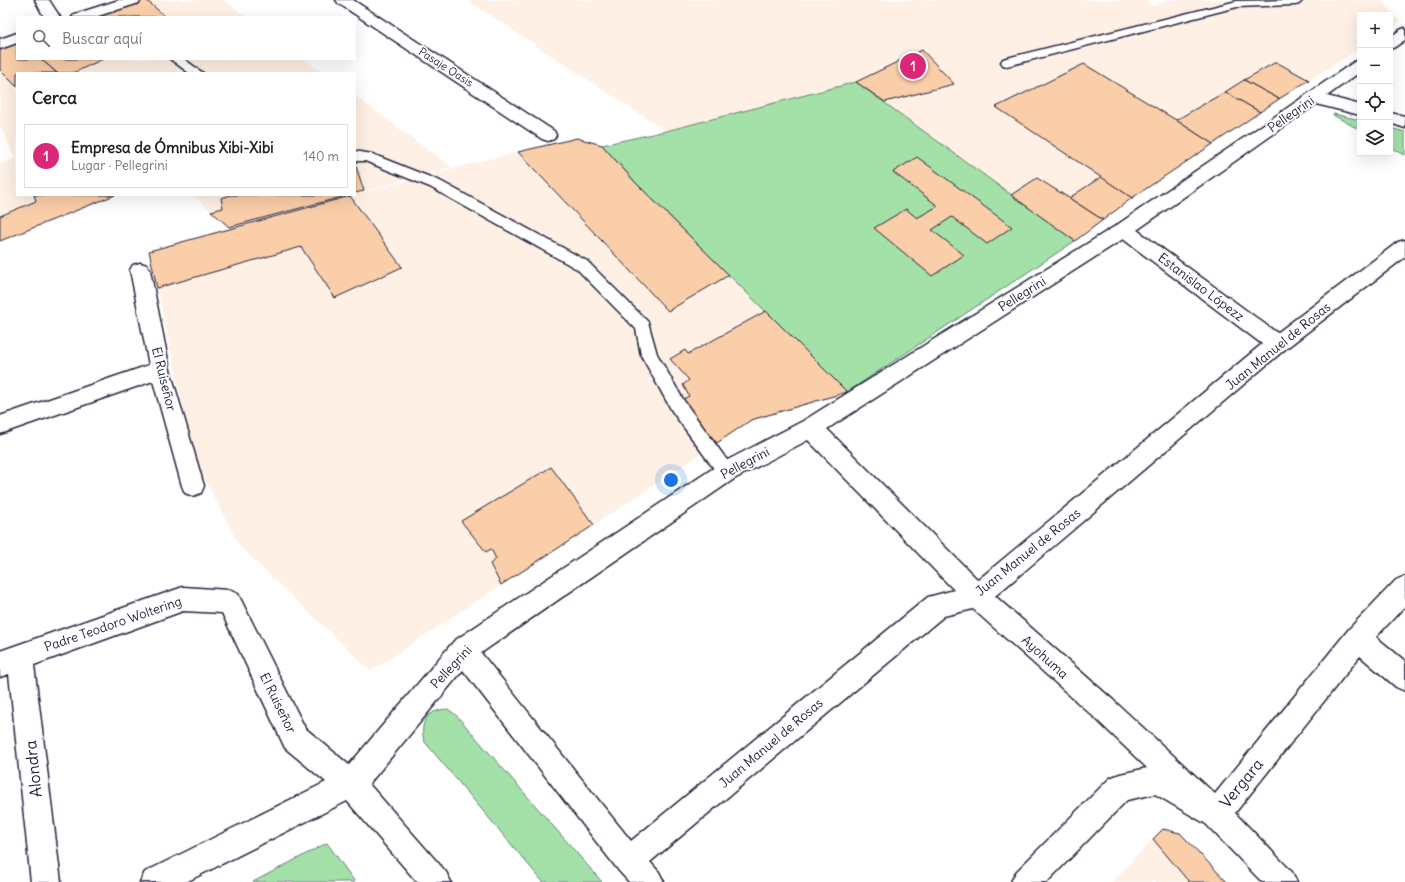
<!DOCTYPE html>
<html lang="es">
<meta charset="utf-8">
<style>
body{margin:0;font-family:Delius,sans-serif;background:#f2f2f2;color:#222}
.controls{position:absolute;right:12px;top:12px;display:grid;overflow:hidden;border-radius:0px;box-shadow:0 4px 16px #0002}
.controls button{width:36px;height:36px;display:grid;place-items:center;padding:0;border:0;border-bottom:1px solid #e0e0e0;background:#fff;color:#222;font:20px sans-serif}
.you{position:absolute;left:671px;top:480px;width:14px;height:14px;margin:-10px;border:3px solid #fff;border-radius:50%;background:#1a73e8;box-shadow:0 0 0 6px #1a73e833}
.badge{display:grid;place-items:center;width:26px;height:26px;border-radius:50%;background:#db2777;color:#fff;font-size:13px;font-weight:700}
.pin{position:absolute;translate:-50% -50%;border:2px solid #fff;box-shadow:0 1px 4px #0006}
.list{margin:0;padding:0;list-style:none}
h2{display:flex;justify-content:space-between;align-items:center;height:52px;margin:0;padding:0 16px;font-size:17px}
h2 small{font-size:13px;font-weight:400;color:#767676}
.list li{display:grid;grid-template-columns:26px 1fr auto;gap:12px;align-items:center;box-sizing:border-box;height:64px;margin:0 8px 8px;padding:0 8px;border:1px solid #e0e0e0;border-radius:0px}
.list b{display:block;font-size:15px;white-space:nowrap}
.list p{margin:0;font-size:13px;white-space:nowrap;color:#767676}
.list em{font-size:13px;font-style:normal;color:#767676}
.icon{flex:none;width:22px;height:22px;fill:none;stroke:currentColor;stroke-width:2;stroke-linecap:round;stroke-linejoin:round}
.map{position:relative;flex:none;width:1405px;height:882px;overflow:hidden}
.search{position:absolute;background:#fff;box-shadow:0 4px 16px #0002;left:16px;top:16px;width:340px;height:44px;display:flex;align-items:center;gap:10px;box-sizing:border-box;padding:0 14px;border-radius:0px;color:#767676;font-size:15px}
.panel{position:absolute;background:#fff;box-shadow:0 4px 16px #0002;left:16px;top:72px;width:340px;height:124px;border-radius:0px}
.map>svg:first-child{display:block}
.built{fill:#fef0e5}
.green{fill:#a3e1a9;stroke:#628272}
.building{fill:#facea9;stroke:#22223b}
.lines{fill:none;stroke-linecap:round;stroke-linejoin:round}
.service-casing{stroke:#22223b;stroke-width:3}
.minor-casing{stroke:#22223b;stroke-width:3}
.service{fill:#fff;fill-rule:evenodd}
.minor{fill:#fff;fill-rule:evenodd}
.labels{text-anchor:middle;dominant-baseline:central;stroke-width:3.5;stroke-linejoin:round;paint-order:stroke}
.far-street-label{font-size:11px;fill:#22223b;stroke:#fff}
.street-label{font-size:13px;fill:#22223b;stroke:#fff}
.near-street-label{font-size:16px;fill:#22223b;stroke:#fff}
</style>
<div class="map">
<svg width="1405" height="882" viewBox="0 0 1405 882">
<rect width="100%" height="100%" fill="#fff"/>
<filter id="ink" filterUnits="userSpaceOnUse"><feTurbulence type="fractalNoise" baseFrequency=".025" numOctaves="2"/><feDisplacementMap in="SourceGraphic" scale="8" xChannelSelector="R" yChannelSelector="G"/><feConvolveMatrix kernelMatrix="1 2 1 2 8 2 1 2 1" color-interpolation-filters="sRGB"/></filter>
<g filter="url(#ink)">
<!-- built -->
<g class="built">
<polygon points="146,0 224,0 247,17 166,17"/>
<polygon points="467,0 1147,0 1151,6 1170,0 1382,0 1400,22 1390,29 1390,15 1360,15 1360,48 1279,99 1132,198 1075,241 856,82 666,131"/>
<polygon points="103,59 304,59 323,73 73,73"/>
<polygon points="0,70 17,87 17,195 34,195 36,201 0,216 0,165 15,158 0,126"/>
<polygon points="355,96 451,167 364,191 355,163"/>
<polygon points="518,152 668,311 729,275 766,311 688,354 685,350 670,359 689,380 683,385 689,396 681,400 717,443 594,525 551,467 461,521 486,552 491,549 496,559 490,564 501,585 371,671 240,547 195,461 157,288 301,247 335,297 350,196 450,169"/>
<polygon points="193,195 231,195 222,198 223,208 211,211"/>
<polygon points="1153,839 1189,882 1112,882"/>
</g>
<!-- green -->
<g class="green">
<polygon points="856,82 1075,241 847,392 635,182 602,145 666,131"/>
<polygon points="1334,114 1360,120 1360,130 1333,115"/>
<polygon points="1390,128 1405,132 1405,155 1390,147"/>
<path d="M448,709L457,716L602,882H543L424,741C419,721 428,710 448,709Z"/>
<polygon points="327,843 355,882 253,882"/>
</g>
<!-- building -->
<g class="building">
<polygon points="142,0 146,0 166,17 92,17"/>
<polygon points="17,43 17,59 41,59 57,73 17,73 17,87 0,70 0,49"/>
<polygon points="922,50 954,84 885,102 856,82"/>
<polygon points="41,59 103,59 73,73 57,73"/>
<polygon points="1276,62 1309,80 1279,99 1244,80"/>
<polygon points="1084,64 1176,120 1213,144 1132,198 996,107"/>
<polygon points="1244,80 1279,99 1260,112 1225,92"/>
<polygon points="1225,92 1260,112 1213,144 1176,120"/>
<polygon points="577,138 602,145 635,182 729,275 668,311 518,152"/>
<polygon points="917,157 1012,227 987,244 952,217 932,230 964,255 932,276 874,228 906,209 917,218 938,206 893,172"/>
<polygon points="355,163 364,191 355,193"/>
<polygon points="1101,177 1132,198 1103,220 1069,198"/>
<polygon points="1037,178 1069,198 1103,220 1075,241 1011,195"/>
<polygon points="34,195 115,195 0,241 0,216 36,201"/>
<polygon points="231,195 349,195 229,227 211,211 223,208 221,198"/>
<polygon points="350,196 402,267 335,298 301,247 157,288 149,251"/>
<polygon points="766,311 847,392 751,420 717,443 681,400 689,396 683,385 689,380 670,359 685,350 688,354"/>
<polygon points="551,467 594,525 501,585 490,564 496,559 491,549 486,552 461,521"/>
<polygon points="1163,829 1180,833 1227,882 1189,882 1153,839"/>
</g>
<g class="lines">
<!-- service casing -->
<g class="service-casing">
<g id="service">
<polygon points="1303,0 1299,4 1295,5 1237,7 1007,66 1003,65 1001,62 1003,59 1237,1"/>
<polygon points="170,59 184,59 203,73 189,73"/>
<polygon points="355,151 372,154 440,181 587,261 648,322 657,354 684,401 732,467 735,472 732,477 726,480 720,477 672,411 641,355 636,329 577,269 430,187 365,161 355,161"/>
</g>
</g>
<!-- minor casing -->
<g class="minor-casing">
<g id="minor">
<polygon points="35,0 49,0 60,17 44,17"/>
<polygon points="119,0 141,0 139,3 95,17 72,17 75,14"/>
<polygon points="336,0 353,0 554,131 556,135 554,139 548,141 542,139 338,3"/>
<polygon points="1405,28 1405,40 1395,47 1390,49 1390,37 1400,30"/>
<polygon points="17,33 17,43 0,49 0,39"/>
<path d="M1360,60V72L1327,96L1360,105V115L1316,104L1137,230L1277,333L1398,242L1405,240V257L1284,350L995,596L1113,700L1215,794L1349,629L1396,580L1405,576V606L1376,637L1405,661V691L1396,687L1360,656L1235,813L1292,872L1297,882H1262L1206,824L1155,794L1127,800L1047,882H1011L1016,872L1110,778L1120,774L1147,768L1095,718L973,609L944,616L650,862L659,872L664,882H629L619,871L463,670L369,784L446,872L451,882H417L347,801L186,882H140L145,872L326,782L285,748L222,613L183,611L34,665L61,882H31L9,674L0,677V651L183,587L229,590L238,594L305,728L349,765L454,641L718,465L803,421L1117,225L1354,62ZM1123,239L1262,344L978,580L827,429ZM808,440L954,590L928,597L631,841L481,653L734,479Z"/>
<polygon points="1390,113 1405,116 1405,128 1390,123"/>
<polygon points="140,263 147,265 150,270 170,370 204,486 201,493 193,496 185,493 182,486 153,381 0,434 0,416 149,365 130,270 133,265"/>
</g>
</g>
<!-- service -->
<use href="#service" class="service"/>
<!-- minor -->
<use href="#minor" class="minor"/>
</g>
</g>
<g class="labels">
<!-- far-street labels -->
<g class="far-street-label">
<text transform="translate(446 67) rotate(33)">Pasaje Oasis</text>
</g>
<!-- street labels -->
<g class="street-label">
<text transform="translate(1291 114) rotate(-35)">Pellegrini</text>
<text transform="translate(1201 287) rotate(37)">Estanislao Lópezz</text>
<text transform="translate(1022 294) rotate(-32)">Pellegrini</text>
<text transform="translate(1278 346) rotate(-39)">Juan Manuel de Rosas</text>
<text transform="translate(164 379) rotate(76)">El Ruiseñor</text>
<text transform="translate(745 463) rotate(-28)">Pellegrini</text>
<text transform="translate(1028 552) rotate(-39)">Juan Manuel de Rosas</text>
<text transform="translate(113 624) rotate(-19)">Padre Teodoro Woltering</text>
<text transform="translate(1045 657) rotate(42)">Ayohuma</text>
<text transform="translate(451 667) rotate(-47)">Pellegrini</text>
<text transform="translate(278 703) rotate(64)">El Ruiseñor</text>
<text transform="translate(771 743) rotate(-40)">Juan Manuel de Rosas</text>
</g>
<!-- near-street labels -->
<g class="near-street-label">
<text transform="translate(33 769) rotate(-96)">Alondra</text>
<text transform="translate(1241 783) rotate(-51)">Vergara</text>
</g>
</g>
</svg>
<div class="controls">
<button>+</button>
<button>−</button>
<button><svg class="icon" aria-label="locate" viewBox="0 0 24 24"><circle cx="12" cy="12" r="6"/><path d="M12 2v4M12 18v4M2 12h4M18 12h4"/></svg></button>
<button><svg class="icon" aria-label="layers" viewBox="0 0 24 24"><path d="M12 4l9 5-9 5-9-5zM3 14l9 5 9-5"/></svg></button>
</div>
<div class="you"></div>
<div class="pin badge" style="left:913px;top:66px">1</div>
<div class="search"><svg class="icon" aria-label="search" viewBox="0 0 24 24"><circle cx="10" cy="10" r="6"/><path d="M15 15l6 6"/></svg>Buscar aquí</div>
<section class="panel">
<h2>Cerca<small></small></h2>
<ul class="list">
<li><span class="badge">1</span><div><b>Empresa de Ómnibus Xibi-Xibi</b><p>Lugar · Pellegrini</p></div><em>140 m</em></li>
</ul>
</section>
</div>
